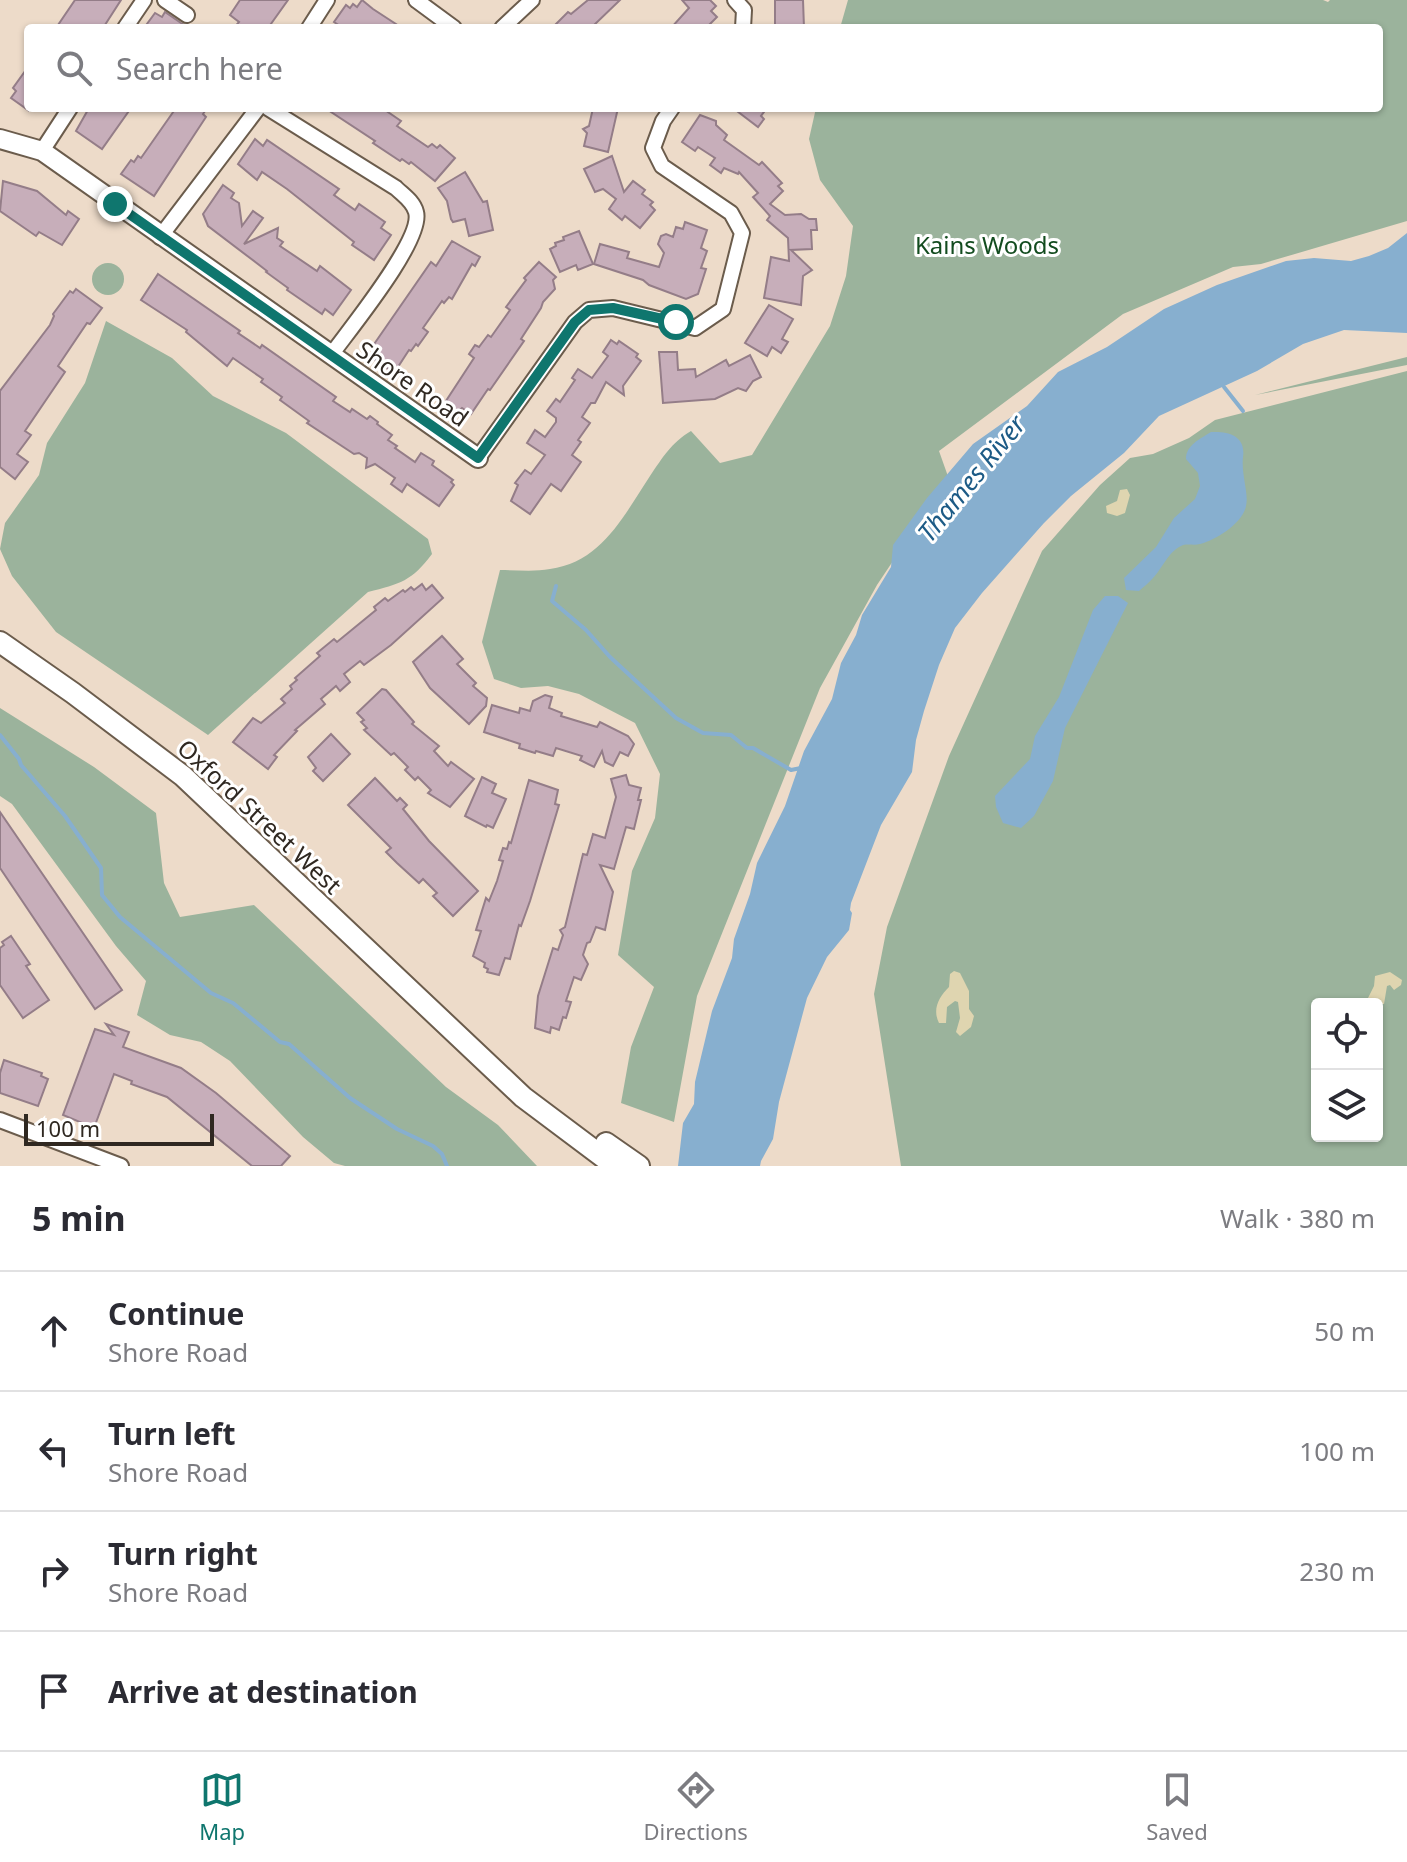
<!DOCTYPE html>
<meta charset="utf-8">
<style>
body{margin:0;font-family:"Noto Sans",sans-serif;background:#f7f7f7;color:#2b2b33}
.controls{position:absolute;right:24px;bottom:24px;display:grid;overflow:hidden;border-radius:8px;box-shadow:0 2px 6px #0004}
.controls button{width:72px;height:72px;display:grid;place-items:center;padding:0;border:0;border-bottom:2px solid #e1e1e2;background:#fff;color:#2b2b33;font:40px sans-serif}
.scale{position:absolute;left:24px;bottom:20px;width:190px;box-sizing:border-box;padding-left:8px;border:4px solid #2f2821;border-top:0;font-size:22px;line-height:28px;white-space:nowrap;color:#2f2821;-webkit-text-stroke:6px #fff;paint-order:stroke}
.stop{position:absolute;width:24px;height:24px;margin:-18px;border:6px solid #0f766e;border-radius:50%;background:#fff}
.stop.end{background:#0f766e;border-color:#fff;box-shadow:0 2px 8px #0008}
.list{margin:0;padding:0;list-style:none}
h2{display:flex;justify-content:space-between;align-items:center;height:104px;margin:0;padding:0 32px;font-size:34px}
h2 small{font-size:26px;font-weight:400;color:#7c7c81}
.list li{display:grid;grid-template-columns:52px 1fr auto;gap:24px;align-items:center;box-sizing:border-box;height:120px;padding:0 32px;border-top:2px solid #e1e1e2}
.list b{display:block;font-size:30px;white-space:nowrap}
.list p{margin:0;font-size:26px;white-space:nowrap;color:#7c7c81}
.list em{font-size:26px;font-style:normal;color:#7c7c81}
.icon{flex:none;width:44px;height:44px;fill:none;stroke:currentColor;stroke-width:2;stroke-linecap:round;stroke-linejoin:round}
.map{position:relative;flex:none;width:1407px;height:1166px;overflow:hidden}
.search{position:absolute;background:#fff;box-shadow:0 2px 6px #0004;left:24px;right:24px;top:24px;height:88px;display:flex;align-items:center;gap:20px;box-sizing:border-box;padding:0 28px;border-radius:8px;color:#7c7c81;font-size:30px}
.sheet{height:584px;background:#fff}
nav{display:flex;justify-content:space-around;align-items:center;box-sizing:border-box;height:112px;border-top:2px solid #e1e1e2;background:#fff;font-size:22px;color:#7c7c81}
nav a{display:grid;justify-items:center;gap:4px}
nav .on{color:#0f766e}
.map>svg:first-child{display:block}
.green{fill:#9bb39c;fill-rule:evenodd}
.sand{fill:#dfd5b0}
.water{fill:#87afcf}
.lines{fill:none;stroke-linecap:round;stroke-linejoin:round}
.stream{stroke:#87afcf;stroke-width:4}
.building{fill:#c7aeba;stroke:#947d88;stroke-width:2}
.minor-casing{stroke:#6b5c4c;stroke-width:18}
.tertiary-casing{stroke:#6b5c4c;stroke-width:22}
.secondary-casing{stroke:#6b5c4c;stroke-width:24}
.minor{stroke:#fff;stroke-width:14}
.tertiary{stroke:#fff;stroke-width:18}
.secondary{stroke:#fff;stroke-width:20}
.route{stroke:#0f766e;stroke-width:10}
.labels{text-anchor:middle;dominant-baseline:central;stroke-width:6;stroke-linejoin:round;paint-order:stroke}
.park-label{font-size:24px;fill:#134c1f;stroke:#fff}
.street-label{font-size:24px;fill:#2f2821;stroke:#fff}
.water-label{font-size:26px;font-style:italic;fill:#1d5b86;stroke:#fff}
</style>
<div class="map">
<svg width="1407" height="1166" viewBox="0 0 1407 1166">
<rect width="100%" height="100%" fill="#eddbc9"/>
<!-- green -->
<g class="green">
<path d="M848,0H1323L1328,2L1330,0H1407V221L1261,264L1233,267L1123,314L939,451L950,482L937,495L877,585L820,688L697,996L674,1122L621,1103L631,1047L654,987L618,955L632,871L655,818L660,774L635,723L579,694L548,686L521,688L494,679L482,642L500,570C516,570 534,572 550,569C602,562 624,515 650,476C663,457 671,443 691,431L720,463L752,455L830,326L846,276L853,226L820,180L809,139L816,108H1379V28H840Z"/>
<circle cx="108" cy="279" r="16"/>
<path d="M106,321L172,358L213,396L286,433L428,539L432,554C412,581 400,584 368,592L208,735L56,632L12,576L0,549L5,523L39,475L47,443L85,383Z"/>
<polygon points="1407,357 1407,365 1255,395"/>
<path d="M1407,371V1166H901L874,994L887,927L949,756L1042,551L1100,485L1130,458L1153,454L1189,438L1215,420ZM1317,1004H1377V1136H1317Z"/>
<polygon points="0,708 94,767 156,813 164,883 180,917 254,905 446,1087 498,1125 537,1166 345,1166 334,1163 303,1137 230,1061 201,1042 170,1035 137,1015 146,981 116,946 12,804 0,796"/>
</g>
<!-- sand -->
<g class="sand">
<polygon points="1127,489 1130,495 1125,513 1117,516 1107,513 1106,506 1117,501 1120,490"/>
<path d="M954,971L960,973L969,991V1009L974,1016L971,1027L960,1036L956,1032L960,1018L958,1002L955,1001L947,1007L946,1023H939C932,1009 939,997 949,987L950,974Z"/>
<polygon points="1390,972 1402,980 1401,985 1394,990 1390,985 1387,986 1384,1004 1377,1004 1368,998 1374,986 1375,976"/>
</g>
<!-- water -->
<g class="water">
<polygon points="1407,233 1407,333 1344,330 1303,344 1257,371 1159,416 1124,453 1071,496 1044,523 982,593 955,628 939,665 924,711 916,740 912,772 881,825 851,903 850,910 852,913 849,930 827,957 807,998 779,1102 773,1139 761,1161 760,1166 678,1166 683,1123 694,1104 695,1082 712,1011 732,958 734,939 750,894 757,863 785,806 804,751 832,699 841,663 856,635 862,615 891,567 893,545 927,498 973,444 1027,406 1058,372 1107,347 1164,309 1217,285 1286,261 1314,258 1351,261 1369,256 1388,248"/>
<path d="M1211,432C1229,431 1246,436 1243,457C1241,474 1249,494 1246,506C1243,523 1216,540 1200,544C1194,546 1186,543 1181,546C1168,552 1162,569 1153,578C1149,583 1143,587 1139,591L1126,590L1124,578L1156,547L1174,518L1195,499L1200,486L1198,473L1186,459C1186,445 1200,439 1211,432Z"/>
<polygon points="1105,596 1118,596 1128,603 1065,728 1053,781 1034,816 1021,828 1003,823 996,807 995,796 1030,759 1035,736 1059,697 1093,610"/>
</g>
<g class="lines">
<!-- stream -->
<g class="stream">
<polyline points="1224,387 1243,411"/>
<polyline points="556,586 552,601 586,630 610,657 676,718 703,733 731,735 747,748 753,748 791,770 801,768"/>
<polyline points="0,735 19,759 21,765 65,816 101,868 102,895 120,917 211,993 233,1003 280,1042 289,1044 350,1098 397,1129 433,1146 442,1154 447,1166"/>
</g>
</g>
<!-- building -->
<g class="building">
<polygon points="75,0 121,0 103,28 56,28"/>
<polygon points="240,0 288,0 268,28 234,28 239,22 230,15"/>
<polygon points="362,0 373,9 402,28 343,28 334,22 346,5 350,8 353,4 357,7"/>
<polygon points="588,0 620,0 591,28 552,28 568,12 571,14"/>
<polygon points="682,0 710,0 716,6 711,11 717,17 706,28 671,28 689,8"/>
<polygon points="775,0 803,0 804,28 775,28"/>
<polygon points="165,12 181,23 190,28 144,28 155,13 162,17"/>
<polygon points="28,67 28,110 11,98 16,91 13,88"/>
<polygon points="89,108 131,108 102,149 76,131"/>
<polygon points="176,108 207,108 203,114 206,117 154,196 121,174 131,160 134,162 138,156 141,158"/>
<polygon points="325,108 382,108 401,121 397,126 428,147 432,144 437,148 440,145 455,158 435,181 411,162 409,164 402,159 400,161 373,143 375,141"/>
<polygon points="593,108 618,108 608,152 584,146 587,133 583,129 589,126"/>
<polygon points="733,108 767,108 761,116 764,119 758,127"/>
<polygon points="700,115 716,121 716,125 727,135 724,140 759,165 762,162 782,183 778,186 783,191 770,204 785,215 801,214 809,219 816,219 817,230 811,230 812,249 791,250 812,270 803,276 801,305 764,298 771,257 789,261 788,238 767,220 770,216 753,197 758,193 739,172 738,174 724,168 721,173 710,165 715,158 698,147 695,151 682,142"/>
<polygon points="255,139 263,146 267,140 339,189 334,195 355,210 359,204 385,222 381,228 391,235 374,260 352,245 354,242 287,189 262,172 257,180 238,164"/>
<polygon points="612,156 624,192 633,181 645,190 642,194 653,202 650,205 655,210 640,228 625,216 622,220 609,209 616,199 603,189 595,192 584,169"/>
<polygon points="465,172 483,202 487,201 493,230 469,236 465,219 453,222 451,219 447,201 438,188"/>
<polygon points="3,181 37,191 66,215 68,211 79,219 62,245 39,232 36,236 0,211"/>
<polygon points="223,185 234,193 231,198 239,203 242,226 253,211 263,218 244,244 278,228 277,238 283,242 280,246 317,271 320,266 351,290 333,315 325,309 322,314 287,290 288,288 266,272 267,271 208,226 203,214"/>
<polygon points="685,222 707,230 701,248 707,251 701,268 706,269 698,294 686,299 649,285 643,280 594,264 600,244 629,252 627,258 659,267 664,253 658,244 661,236 666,234 673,237 676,227 683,229"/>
<polygon points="579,231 593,264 578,270 576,265 560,272 550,249 556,246 555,243 564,240 563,237"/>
<polygon points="452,241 480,257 475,266 472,264 452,299 449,297 444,303 442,301 423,328 428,332 418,346 416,344 411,351 409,350 394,373 370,357 376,349 372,347 431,262 436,266"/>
<polygon points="539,262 556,277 553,280 555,289 543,302 541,308 521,339 524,341 490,390 488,389 471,414 462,408 454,415 442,407 474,358 469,354 475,345 479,347 488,335 491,337 510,310 506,307 526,280 524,278"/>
<polygon points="158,274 240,331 238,333 260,348 262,345 336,397 333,401 350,412 352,409 367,419 370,416 378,422 377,424 392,435 388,440 397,446 395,448 415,462 421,453 434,461 432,465 453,480 451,482 454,485 439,506 407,484 402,492 391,484 395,478 375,464 366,468 367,458 359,453 354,454 307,423 309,421 280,400 282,397 261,382 263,379 233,358 227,366 186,332 187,330 141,300"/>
<polygon points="76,289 102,308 90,324 87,323 58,366 65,372 25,431 31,435 17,454 28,462 15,479 0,467 0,391 50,325 54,316 53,314 70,291 73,293"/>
<polygon points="769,305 793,319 782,339 788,342 781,353 772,347 767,356 745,343"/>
<polygon points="611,340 617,344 619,341 638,354 636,357 641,361 623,386 624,395 606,382 595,403 591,403 582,417 590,423 578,440 581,442 572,455 581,462 561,491 551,484 530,514 511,501 518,485 515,483 525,470 531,474 545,455 527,443 535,430 545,437 556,422 556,418 547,411 556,399 560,402 575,380 572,378 578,369 592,378 608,356 603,352"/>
<polygon points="659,352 677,352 678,370 695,369 696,377 726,360 729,366 750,355 761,377 753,381 746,391 738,388 715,399 663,403"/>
<polygon points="422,584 426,590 432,585 443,598 391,645 364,665 360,661 344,674 350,682 340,691 336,686 321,699 325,704 295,730 297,731 274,755 277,757 268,769 233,742 253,718 261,723 285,703 281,699 292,689 290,686 297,680 295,678 320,656 317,653 334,639 337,642 376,610 374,607 385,598 388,601 403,590 405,592 411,587 414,590"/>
<polygon points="442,636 463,659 457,664 476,683 473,686 487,698 486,706 469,724 430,688 413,662"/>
<polygon points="382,689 386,690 414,722 412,724 439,746 434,751 448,766 451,762 474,779 450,807 428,793 431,790 418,777 415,780 405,770 408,767 394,753 391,755 364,730 367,728 361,722 364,720 357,713"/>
<polygon points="545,695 552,697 549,708 562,713 561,716 597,727 600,722 628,736 634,744 628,756 620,752 613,766 605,762 602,751 594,767 580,760 582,756 556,748 553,756 536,751 535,753 519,748 520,744 484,732 492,705 519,713 520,708 530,711 533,701"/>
<polygon points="331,734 350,754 323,781 313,771 316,768 308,757"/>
<polygon points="626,775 629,785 641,788 638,800 641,800 634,829 626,827 614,869 600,865 613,892 605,930 596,927 590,942 587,943 583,955 588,964 581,980 574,977 566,1001 571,1002 566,1018 563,1017 559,1030 551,1027 550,1033 535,1028 538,996 553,948 558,950 563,935 560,930 565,927 583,854 587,855 593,834 605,838 616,797 611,779"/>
<polygon points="482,777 496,784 492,793 506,799 493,828 487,825 486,827 465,816"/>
<polygon points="375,778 397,801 400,798 407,805 403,809 429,841 478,891 453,916 433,896 437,893 423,879 419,883 397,863 386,852 391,848 348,805"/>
<polygon points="529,780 558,790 555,804 559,805 530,901 521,926 519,925 510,959 505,958 499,975 487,972 488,969 484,967 485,963 473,956 481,931 476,930 486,898 489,901 497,881 503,861 499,860 503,848 507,849 509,842 511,843"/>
<polygon points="0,812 122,990 95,1009 0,868"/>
<polygon points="11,936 30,964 26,966 49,1000 23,1018 0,985 0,948 4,945 2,942"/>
<polygon points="106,1024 129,1032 123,1047 181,1068 216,1093 290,1156 281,1166 252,1166 167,1097 131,1084 132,1081 114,1074 94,1128 63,1115 95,1029 114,1035"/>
<polygon points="4,1060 42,1073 41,1076 48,1079 38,1106 0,1093 0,1073"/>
</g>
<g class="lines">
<!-- minor casing -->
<g class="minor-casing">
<g id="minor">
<polyline points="165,0 187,15"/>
<polyline points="416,0 454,28"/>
<polyline points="735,0 744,10 743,28"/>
<polyline points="125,28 144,0"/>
<polyline points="309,28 327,0"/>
<polyline points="502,28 532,0"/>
<path d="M268,108L396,188C403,195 413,201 416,212C424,239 349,330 331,355"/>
<polyline points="42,151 70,108"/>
<polyline points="160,237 258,108"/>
<polyline points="478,458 575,322 589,310 613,308 695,328 723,309 742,233 731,213 662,166 653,148 663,121 672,108"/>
<polyline points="0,1120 121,1166"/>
</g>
</g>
<!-- tertiary casing -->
<g class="tertiary-casing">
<polyline id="tertiary" points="0,139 42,151 478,458"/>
</g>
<!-- secondary casing -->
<g class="secondary-casing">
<g id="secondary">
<polyline points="0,642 73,693 183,776 523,1097 615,1166"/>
<polyline points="606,1143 639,1166"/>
</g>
</g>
<!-- minor -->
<use href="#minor" class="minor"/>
<!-- tertiary -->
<use href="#tertiary" class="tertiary"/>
<!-- secondary -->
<use href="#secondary" class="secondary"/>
</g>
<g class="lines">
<!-- route -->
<polyline class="route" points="115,204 478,458 575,322 589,310 613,308 676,322"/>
</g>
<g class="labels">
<!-- park labels -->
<g class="park-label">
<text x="987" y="244">Kains Woods</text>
</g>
<!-- street labels -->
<g class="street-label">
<text transform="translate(413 383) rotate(35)">Shore Road</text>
<text transform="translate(260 816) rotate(43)">Oxford Street West</text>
</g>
<!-- water labels -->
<g class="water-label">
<text transform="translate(971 478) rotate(-51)">Thames River</text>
</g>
</g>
</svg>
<div class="controls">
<button><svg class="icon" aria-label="locate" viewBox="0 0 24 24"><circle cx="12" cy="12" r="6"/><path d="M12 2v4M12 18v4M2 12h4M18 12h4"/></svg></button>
<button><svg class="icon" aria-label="layers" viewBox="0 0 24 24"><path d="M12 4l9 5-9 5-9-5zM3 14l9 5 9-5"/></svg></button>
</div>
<div class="scale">100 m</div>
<div class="stop" style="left:676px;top:322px"></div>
<div class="stop end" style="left:115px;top:204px"></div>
<div class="search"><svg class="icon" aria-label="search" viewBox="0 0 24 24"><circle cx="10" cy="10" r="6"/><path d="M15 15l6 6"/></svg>Search here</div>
</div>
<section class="sheet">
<h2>5 min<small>Walk · 380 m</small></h2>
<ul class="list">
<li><svg class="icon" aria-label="ahead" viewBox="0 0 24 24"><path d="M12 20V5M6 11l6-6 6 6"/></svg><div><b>Continue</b><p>Shore Road</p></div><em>50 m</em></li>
<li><svg class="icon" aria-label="left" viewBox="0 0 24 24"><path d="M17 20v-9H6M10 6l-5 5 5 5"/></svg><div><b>Turn left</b><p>Shore Road</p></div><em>100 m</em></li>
<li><svg class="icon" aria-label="right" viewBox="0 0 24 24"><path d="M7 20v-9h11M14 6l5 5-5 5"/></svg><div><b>Turn right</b><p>Shore Road</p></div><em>230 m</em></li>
<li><svg class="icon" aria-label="arrive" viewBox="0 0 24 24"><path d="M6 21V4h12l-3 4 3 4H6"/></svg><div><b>Arrive at destination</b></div></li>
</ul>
</section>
<nav>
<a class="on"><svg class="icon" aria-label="map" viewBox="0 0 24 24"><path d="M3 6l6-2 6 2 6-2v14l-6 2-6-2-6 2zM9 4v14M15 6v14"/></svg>Map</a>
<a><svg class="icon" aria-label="directions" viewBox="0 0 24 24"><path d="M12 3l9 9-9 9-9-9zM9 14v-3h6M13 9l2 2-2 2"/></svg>Directions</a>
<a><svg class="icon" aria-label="saved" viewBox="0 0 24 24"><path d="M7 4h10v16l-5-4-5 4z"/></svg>Saved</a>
</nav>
